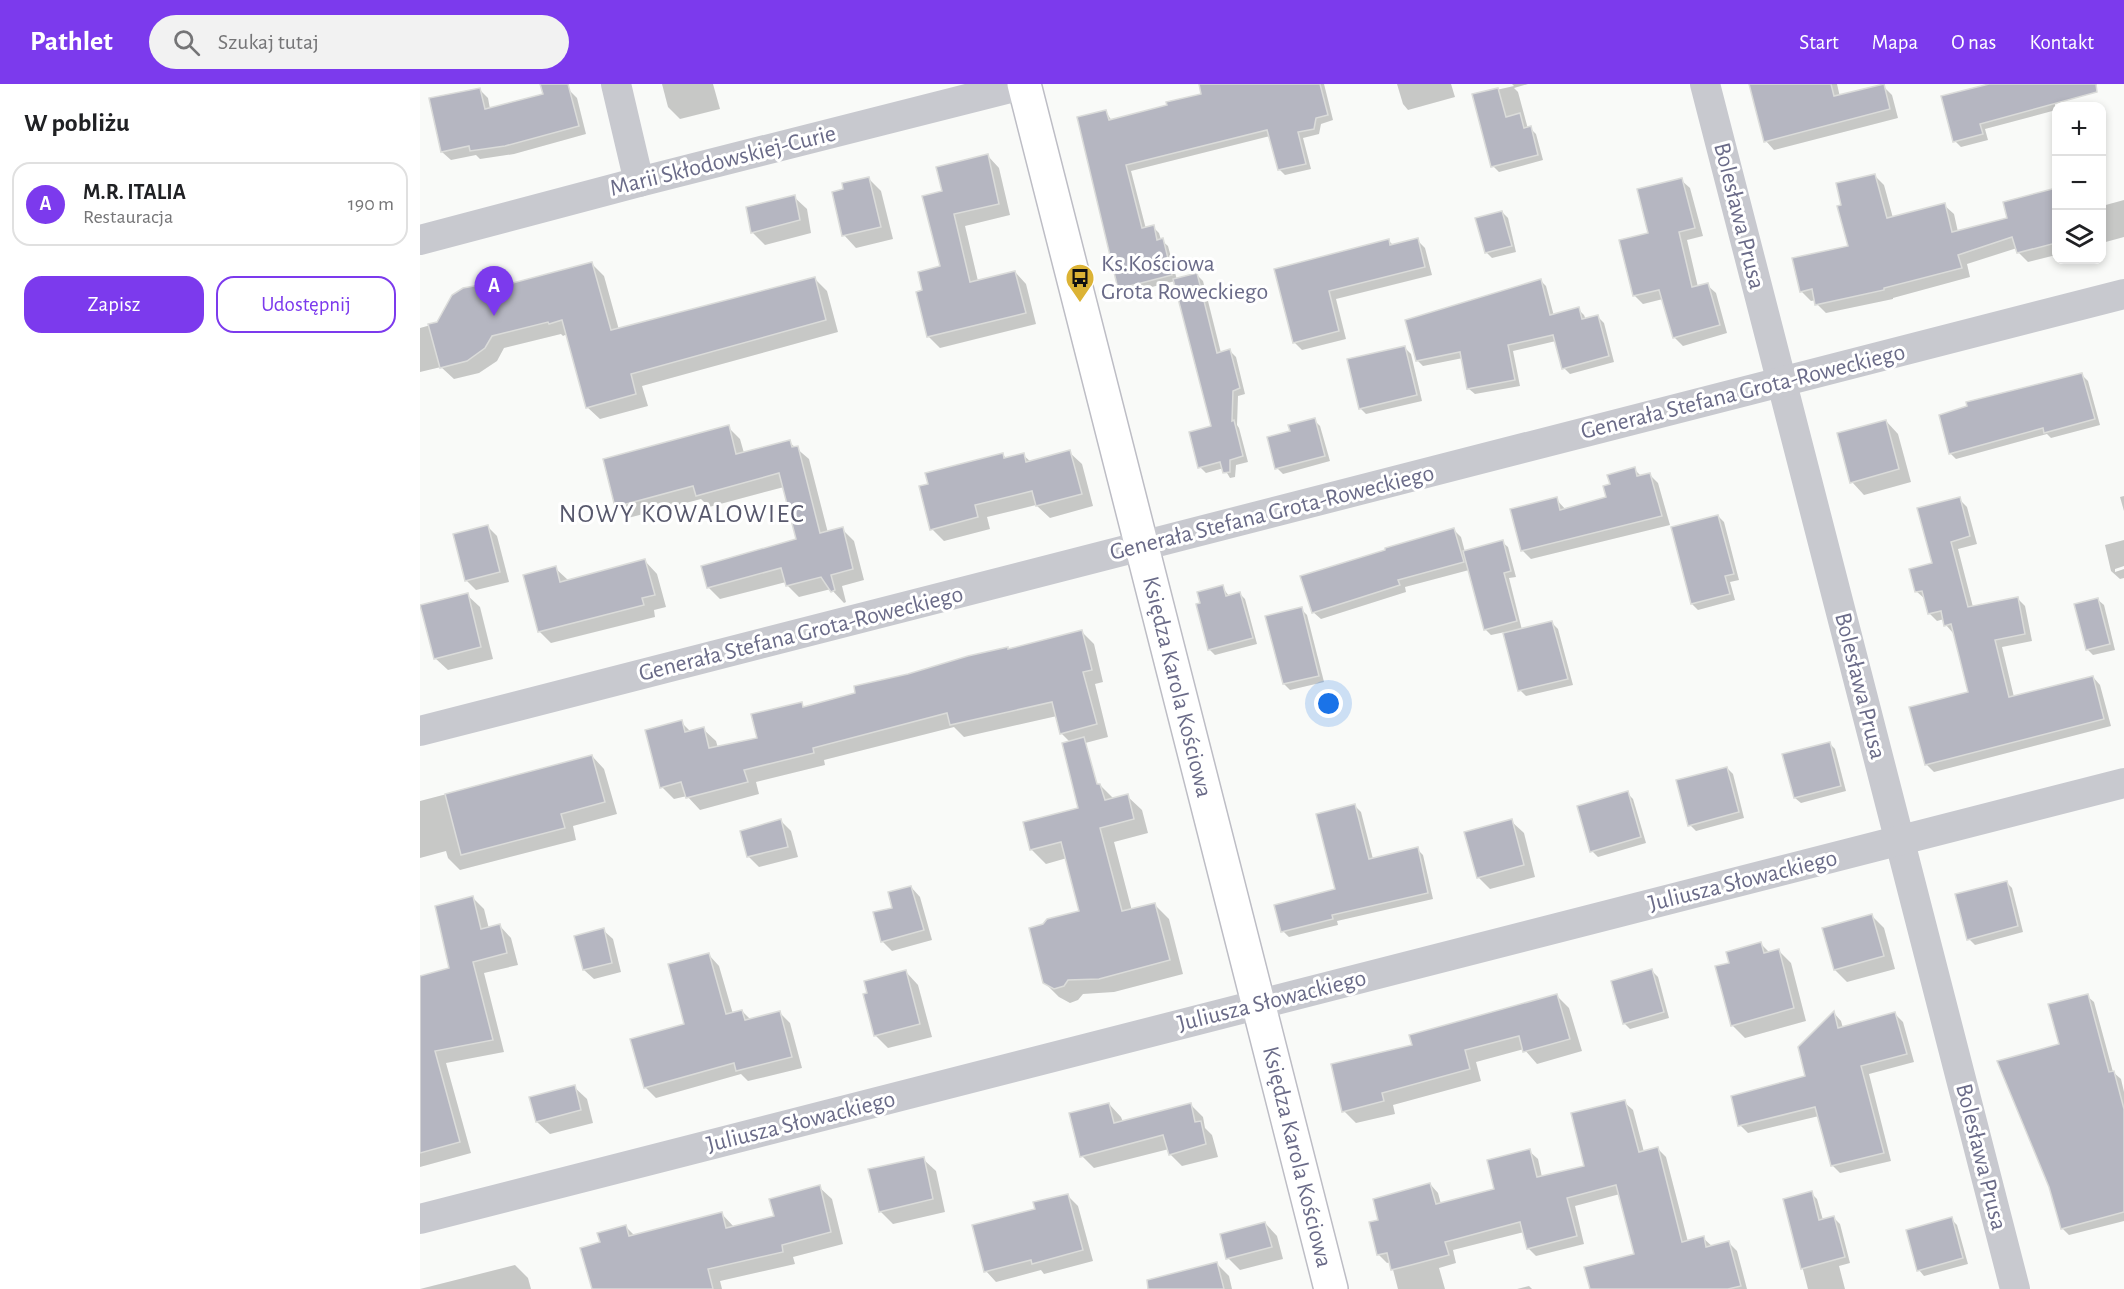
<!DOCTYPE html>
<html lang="pl">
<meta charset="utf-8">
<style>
body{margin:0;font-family:"Alegreya Sans",sans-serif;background:#f2f2f2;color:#202124}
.controls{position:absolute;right:18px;top:18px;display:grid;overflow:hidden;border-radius:12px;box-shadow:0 3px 9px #0003}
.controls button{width:54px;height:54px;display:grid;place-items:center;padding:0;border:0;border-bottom:2px solid #e0e0e0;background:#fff;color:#202124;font:30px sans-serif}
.you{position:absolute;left:909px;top:620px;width:21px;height:21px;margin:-15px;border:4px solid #fff;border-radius:50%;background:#1a73e8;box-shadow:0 0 0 9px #1a73e833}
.badge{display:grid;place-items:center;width:39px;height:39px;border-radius:50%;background:#7c3aed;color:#fff;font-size:20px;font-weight:700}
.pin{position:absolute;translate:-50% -50px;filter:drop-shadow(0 2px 3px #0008)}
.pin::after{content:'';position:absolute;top:32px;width:21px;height:18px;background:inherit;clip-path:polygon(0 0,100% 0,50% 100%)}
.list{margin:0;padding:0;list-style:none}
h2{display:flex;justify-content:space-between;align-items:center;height:78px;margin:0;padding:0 24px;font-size:26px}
h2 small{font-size:20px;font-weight:400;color:#757577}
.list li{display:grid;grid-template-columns:39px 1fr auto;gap:18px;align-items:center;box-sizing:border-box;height:84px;margin:0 12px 12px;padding:0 12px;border:2px solid #e0e0e0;border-radius:18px}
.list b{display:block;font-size:22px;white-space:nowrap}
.list p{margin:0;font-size:20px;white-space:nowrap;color:#757577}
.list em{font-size:20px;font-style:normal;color:#757577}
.actions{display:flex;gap:12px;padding:18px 24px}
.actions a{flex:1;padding:14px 0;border:2px solid #7c3aed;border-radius:18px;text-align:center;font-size:21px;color:#7c3aed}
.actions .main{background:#7c3aed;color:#fff}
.icon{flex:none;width:33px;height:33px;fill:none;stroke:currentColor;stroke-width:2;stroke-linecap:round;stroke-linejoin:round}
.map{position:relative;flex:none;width:1704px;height:1205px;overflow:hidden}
header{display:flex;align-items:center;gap:36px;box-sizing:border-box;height:84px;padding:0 30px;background:#7c3aed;color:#fff}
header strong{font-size:28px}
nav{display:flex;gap:33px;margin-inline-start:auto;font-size:21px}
.search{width:420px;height:54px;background:#f2f2f2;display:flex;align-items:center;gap:15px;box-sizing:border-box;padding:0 21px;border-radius:33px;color:#757577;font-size:22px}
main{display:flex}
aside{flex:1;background:#fff}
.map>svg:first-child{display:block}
.shadow{fill:#0003}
.building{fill:#b5b6c1;stroke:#dbdcda;stroke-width:1.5}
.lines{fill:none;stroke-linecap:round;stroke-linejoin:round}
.secondary-casing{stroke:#bdbdc5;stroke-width:36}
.street{stroke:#c8c9cf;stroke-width:30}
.secondary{stroke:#fff;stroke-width:33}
.labels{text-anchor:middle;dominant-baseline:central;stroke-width:6;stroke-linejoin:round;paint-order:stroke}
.street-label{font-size:24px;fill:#6a6b88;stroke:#fff}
.poi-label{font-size:24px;fill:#6a6b88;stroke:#fff;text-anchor:start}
.neighbourhood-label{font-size:26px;letter-spacing:1.5px;fill:#58596d;stroke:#fff}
</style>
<header>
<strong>Pathlet</strong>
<div class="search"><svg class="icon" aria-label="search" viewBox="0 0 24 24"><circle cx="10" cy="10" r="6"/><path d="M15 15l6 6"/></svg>Szukaj tutaj</div>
<nav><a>Start</a><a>Mapa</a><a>O nas</a><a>Kontakt</a></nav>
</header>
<main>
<aside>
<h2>W pobliżu<small></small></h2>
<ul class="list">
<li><span class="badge">A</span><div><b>M.R. ITALIA</b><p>Restauracja</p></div><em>190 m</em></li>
</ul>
<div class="actions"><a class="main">Zapisz</a><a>Udostępnij</a></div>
</aside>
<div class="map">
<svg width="1704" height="1205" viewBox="0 0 1704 1205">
<rect width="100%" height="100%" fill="#f9faf8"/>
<!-- shadow -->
<g class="shadow">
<polygon points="242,0 293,0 300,25 260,35 248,23"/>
<polygon points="781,0 904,0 913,36 901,40 899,50 883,54 891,85 865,91 859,85 850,52 711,87 726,145 733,143 739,149 741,156 748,162 757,196 777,191 783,197 801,269 810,267 816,273 825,310 818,312 817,341 819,344 828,378 816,381 815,393 810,394 804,384 786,389 780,383 793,343 755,197 705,210 699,204 686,28 692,37 783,11"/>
<polygon points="977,0 1031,0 1035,13 988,26 983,20"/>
<polygon points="1092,0 1108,0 1094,4 1098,8 1108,45 1110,44 1116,50 1123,76 1079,88 1073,82 1054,11 1094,2"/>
<polygon points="1330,0 1417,0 1420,13 1463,2 1472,11 1478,34 1354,66 1346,57"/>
<polygon points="1572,0 1631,0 1636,26 1565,45 1568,56 1541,63 1535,57"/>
<polygon points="59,5 68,14 70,25 149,6 157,14 166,50 94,70 60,75 56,71 31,76 22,68"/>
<polygon points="568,72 579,84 590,131 545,142 558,197 595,188 606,200 616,240 520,264 508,252 504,207 522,183 524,109"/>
<polygon points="1455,92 1464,101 1473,134 1524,121 1534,130 1538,148 1589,135 1585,119 1636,105 1636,171 1608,178 1598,168 1597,164 1547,180 1550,193 1473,214 1473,215 1406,229 1397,220 1396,216 1391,217 1382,208 1374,175 1430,163"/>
<polygon points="448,94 461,107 473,155 436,164 424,151"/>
<polygon points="1261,96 1270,104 1283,152 1267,156 1278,203 1287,201 1296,209 1307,249 1263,262 1254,253 1243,215 1223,220 1214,211"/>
<polygon points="374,113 387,125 391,149 345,161 332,148"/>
<polygon points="1704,116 1704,153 1682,159 1682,122"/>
<polygon points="1082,128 1088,134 1096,168 1072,174 1066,168"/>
<polygon points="968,156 974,162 997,156 1005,164 1012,191 916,215 926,255 882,266 874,258 856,186"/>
<polygon points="171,179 184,192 199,246 394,194 407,207 418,248 222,302 228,322 180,335 167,323 147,250 143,252 141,250 84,264 77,277 59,289 34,295 21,283 0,288 0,244 18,239 64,202 69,207"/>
<polygon points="1120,196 1126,202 1134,232 1158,225 1164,231 1166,236 1178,233 1184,239 1194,278 1150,290 1144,284 1136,257 1093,267 1100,302 1055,310 1049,305 1043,274 1003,282 997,276"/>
<polygon points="985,264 991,270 1002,317 946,330 940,324"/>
<polygon points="1662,291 1668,297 1680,341 1631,354 1627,350 1536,375 1530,369 1549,323"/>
<polygon points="894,336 900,342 910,377 863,390 857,384"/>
<polygon points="1466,337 1478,350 1491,398 1444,411 1432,398"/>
<polygon points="308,343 320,355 324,369 369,358 389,375 408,449 422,445 434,457 444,496 422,502 426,518 424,519 411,505 379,513 367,501 366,498 300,515 288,503 378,456 364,403 289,423 281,415 208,434 196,422"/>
<polygon points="649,368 662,380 673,422 630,434 616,421 567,433 570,445 524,457 512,445 583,371 587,375 603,371 611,378"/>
<polygon points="1214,385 1222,393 1229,390 1238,399 1250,441 1111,475 1102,466 1136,415 1146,426 1188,415 1192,401"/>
<polygon points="1704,412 1704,427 1700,413"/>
<polygon points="1539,415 1547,423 1557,460 1538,465 1553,523 1597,514 1605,522 1612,557 1582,563 1594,613 1673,593 1680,601 1691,642 1514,688 1506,680 1550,609 1533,549 1526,541 1524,535 1517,537 1509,529 1505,515 1496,507 1513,480"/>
<polygon points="1298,432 1304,438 1319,496 1310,498 1315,516 1278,526 1272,520"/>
<polygon points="68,443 77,452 89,498 56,506 46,496"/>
<polygon points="1034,446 1041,453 1045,468 1082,458 1088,463 1096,493 1089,494 1102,546 1132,539 1138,545 1153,601 1106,612 1100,606 1085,548 1071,551 1065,545 1049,486 985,503 986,508 901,535 893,528"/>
<polygon points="1704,456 1704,482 1695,485 1695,488 1704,485 1704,494 1700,495 1691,487 1685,461"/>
<polygon points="225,477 237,490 246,523 234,526 235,533 131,559 119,547 135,484 148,496"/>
<polygon points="802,503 809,512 819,509 825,515 837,560 795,571 789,565"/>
<polygon points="47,511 60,523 73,575 28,586 15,574"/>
<polygon points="1678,516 1684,521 1695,566 1673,571 1668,566 1656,521"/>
<polygon points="881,525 887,531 904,598 870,606 864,600"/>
<polygon points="661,547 674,560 683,598 675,600 688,653 654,662 641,649 637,632 544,653 534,643 404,676 405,681 336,698 339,710 280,726 267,712 254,715 242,703 261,638 271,648 283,645 296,657 298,664 339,655 381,620 385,624"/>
<polygon points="1409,659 1415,665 1426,707 1381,719 1375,714"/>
<polygon points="172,672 184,685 197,730 153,742 156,756 40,786 28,774 26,767 0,774 0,717"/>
<polygon points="1307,684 1313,690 1324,734 1276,747 1270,741"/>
<polygon points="680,701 694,715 707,712 722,726 728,749 694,758 712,827 735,821 749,835 763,890 694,908 663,910 658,916 650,919 639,913 624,898 661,828 647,774 626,780 611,765 660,725"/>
<polygon points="1207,709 1213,715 1226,759 1178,773 1172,767"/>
<polygon points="935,722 941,728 953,775 997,765 1003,771 1013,815 917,837 918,841 869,853 863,847 916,806"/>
<polygon points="361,737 371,747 378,773 339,783 328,772"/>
<polygon points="1091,737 1104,749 1115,793 1070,805 1058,793"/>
<polygon points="1586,798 1592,804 1603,848 1555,861 1549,855"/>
<polygon points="491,803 500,813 512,856 472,867 462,857 474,825"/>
<polygon points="52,813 64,825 69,845 80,842 91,854 98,881 64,889 84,968 26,979 51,1069 0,1083 0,893 31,885"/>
<polygon points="1452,832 1464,844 1475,885 1427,898 1415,886"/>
<polygon points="183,846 193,855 201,888 174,895 164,886 156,853"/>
<polygon points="1341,860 1350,869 1359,867 1371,879 1386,937 1325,954 1312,941 1311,880"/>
<polygon points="289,871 299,882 313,930 322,927 331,936 359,928 370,939 382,984 328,997 321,990 236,1014 225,1003 266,941"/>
<polygon points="1232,887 1238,893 1249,934 1210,945 1204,939"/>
<polygon points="486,888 498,901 512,953 468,964 455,951"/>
<polygon points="1136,911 1149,924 1162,967 1117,980 1104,965 1056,978 1061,997 973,1021 975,1030 936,1039 924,1027 994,963"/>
<polygon points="1667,912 1674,918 1693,988 1701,995 1704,1008 1704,1137 1649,1151 1642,1144 1641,961"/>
<polygon points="1414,929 1421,937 1423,944 1475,930 1483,938 1494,978 1449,990 1471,1077 1420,1089 1412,1081 1399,1032 1328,1049 1320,1041 1387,993"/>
<polygon points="154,1003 167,1015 173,1039 130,1050 117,1038 111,1014"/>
<polygon points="1204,1018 1213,1026 1224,1068 1238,1065 1246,1073 1268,1158 1283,1154 1293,1163 1309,1159 1317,1167 1327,1205 1171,1205 1216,1172 1200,1110 1155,1122 1164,1160 1116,1172 1108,1164 1104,1148 1033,1166 1036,1179 1019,1184 1025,1205 978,1205 971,1178 967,1179 959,1171 960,1137 1010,1100 1018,1109 1021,1120 1076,1106 1109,1067 1118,1075 1122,1093 1166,1083"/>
<polygon points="689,1020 701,1033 703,1038 771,1021 783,1033 785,1044 792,1051 798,1073 762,1082 750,1070 749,1065 674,1084 662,1072"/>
<polygon points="503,1075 516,1087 525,1128 473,1140 460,1127"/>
<polygon points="399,1103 412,1115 423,1160 373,1173 375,1180 300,1197 302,1205 174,1205 182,1159 206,1143 215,1152 301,1129 314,1143 355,1133"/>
<polygon points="1391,1109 1397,1115 1403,1136 1414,1134 1420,1140 1430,1179 1419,1182 1425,1205 1388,1205 1365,1116"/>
<polygon points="647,1111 658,1122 673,1177 624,1190 621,1186 576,1198 566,1187"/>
<polygon points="1531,1135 1537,1141 1548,1180 1504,1192 1499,1186"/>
<polygon points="845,1139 857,1152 863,1175 820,1186 808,1174"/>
<polygon points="797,1180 809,1192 812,1205 763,1205"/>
<polygon points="95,1181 108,1194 111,1205 0,1205"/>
<polygon points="1109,1202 1112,1205 1097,1205"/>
</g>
<!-- building -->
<g class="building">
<polygon points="120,0 148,0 159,42 85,62 50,67 49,62 21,68 9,14 60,4 65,25 123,10"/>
<polygon points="779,0 900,0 908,31 896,34 894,45 878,48 886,80 858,86 847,46 706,81 722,144 734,141 737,156 743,154 752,191 698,205 657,33 686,26 689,36 747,21 746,18 781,10"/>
<polygon points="1329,0 1411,0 1414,12 1464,0 1470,25 1344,58"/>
<polygon points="1569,0 1676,0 1677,8 1560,40 1563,50 1533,58 1521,12"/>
<polygon points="1078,4 1086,33 1100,29 1104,44 1111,42 1118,71 1071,83 1052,10"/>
<polygon points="568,70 579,120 534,130 550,198 595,187 606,229 507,253 496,208 502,206 498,188 520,182 502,112 522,107 516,83"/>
<polygon points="1455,90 1467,134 1525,119 1532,148 1587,134 1583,118 1636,104 1636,159 1597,169 1592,153 1538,171 1542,184 1464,204 1464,206 1395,221 1392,205 1380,208 1372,174 1428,162 1417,122 1421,121 1416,99"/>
<polygon points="449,93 461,143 422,152 412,108 423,105 422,99"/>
<polygon points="1262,94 1275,144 1259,148 1272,203 1288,199 1300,241 1253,254 1239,206 1213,212 1199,156 1228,149 1217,105"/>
<polygon points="375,111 380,136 331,149 326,123"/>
<polygon points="1082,127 1092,162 1065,169 1055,134"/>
<polygon points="998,154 1005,183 909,207 919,247 873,259 854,185 969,155 970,161"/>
<polygon points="172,178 191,246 395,193 406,236 211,290 216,310 166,324 142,236 129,240 128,238 72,252 65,264 47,277 20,284 8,240 17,238 32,211 43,204 65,200 66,206"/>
<polygon points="777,189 797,269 810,265 820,304 813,307 812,337 814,336 823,372 810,376 810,388 803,389 800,378 778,384 769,348 791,342 753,195"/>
<polygon points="1121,195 1130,231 1159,223 1162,235 1178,231 1189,272 1142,285 1133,251 1088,261 1095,296 1047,305 1040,268 996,277 985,236"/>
<polygon points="985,262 997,311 939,325 927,275"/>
<polygon points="1662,289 1675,335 1624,349 1623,344 1529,370 1519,331 1547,322 1546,318"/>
<polygon points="895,334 905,372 855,385 847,353 870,347 868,341"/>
<polygon points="1466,336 1479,385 1430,399 1417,349"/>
<polygon points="309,341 316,370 370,356 372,363 378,362 400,449 423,443 433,485 411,491 415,506 411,508 401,493 366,502 361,484 287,504 281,482 376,455 359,389 276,412 273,402 195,423 183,375"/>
<polygon points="650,366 662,410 616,422 612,407 555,421 558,433 510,446 499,402 508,400 505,389 583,369 584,374 604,369 606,378"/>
<polygon points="1215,383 1217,392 1230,389 1242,432 1101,467 1090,425 1137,413 1140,426 1186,413 1183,402 1190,400 1187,391"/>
<polygon points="1540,413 1550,452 1531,458 1548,523 1598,513 1605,550 1575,556 1589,613 1673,592 1684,635 1505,681 1489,623 1548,608 1531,540 1524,542 1521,527 1508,530 1502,507 1495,508 1489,485 1512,479 1497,424"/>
<polygon points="1298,431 1314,490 1305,492 1310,510 1271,520 1251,443"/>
<polygon points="68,441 80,488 45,497 33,450"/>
<polygon points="1034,444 1044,478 978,496 980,501 892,529 880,492 965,466 965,464"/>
<polygon points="1083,456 1091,487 1084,489 1097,537 1064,546 1043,467"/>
<polygon points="225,475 235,511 222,514 224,521 118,548 103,491 136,482 140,498"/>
<polygon points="803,501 806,512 820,508 833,554 788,566 776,520 780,519 777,508"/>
<polygon points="48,509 61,563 14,575 0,521"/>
<polygon points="1678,514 1690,560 1666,566 1654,520"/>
<polygon points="882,523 899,592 863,600 845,532"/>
<polygon points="1132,537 1148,595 1098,607 1083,549"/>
<polygon points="662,546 672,586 663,588 677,640 640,650 632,618 530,641 527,629 393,664 394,669 324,686 328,698 266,714 261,698 240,704 225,646 262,636 265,648 284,643 289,664 337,654 331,630 382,618 383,623 435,609 434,602 488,590 548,572 588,563 588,565"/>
<polygon points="664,653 677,700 680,700 685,716 708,710 714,735 680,744 702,827 735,819 750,876 679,895 648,896 644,902 634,905 623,899 609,844 623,840 627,835 659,827 641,758 610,766 603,738 658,724 642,659"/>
<polygon points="1410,658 1421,702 1374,714 1362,670"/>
<polygon points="172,671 185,718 141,730 145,744 41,771 25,710"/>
<polygon points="1307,683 1319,728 1268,742 1256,696"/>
<polygon points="1208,707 1221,753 1170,768 1157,722"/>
<polygon points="935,720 949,775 998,763 1008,809 912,831 913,835 861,848 854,821 915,805 896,730"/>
<polygon points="361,735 368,763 327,773 320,747"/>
<polygon points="1092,735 1104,781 1057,794 1044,748"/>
<polygon points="1587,797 1598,842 1547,856 1535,810"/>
<polygon points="491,802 504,846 461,858 453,828 472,824 468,808"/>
<polygon points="53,812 61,845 80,840 87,869 53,878 73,956 15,967 40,1058 0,1069 0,892 29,884 15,822"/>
<polygon points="1452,830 1464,872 1414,886 1402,844"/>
<polygon points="184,844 192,879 163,886 154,852"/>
<polygon points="1341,858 1344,869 1359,865 1374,924 1311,942 1295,882 1309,879 1306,868"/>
<polygon points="289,869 306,930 322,926 325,936 360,927 372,973 316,987 314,979 224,1004 210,955 264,940 248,880"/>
<polygon points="1232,885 1244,928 1203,940 1191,897"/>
<polygon points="486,886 500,940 454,952 443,910 447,909 444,897"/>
<polygon points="1137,910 1150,955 1103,968 1099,952 1045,966 1050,985 962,1009 964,1017 922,1028 911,980 992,961 989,951"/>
<polygon points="1668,910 1689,988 1694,987 1704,1025 1704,1128 1641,1145 1629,1103 1577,977 1639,960 1628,920"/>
<polygon points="1414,927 1418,944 1475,928 1487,970 1441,982 1464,1069 1411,1082 1395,1023 1318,1042 1311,1012 1385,992 1378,963"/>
<polygon points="155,1001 161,1026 116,1038 109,1013"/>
<polygon points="1205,1016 1219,1068 1238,1063 1262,1158 1284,1152 1286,1163 1309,1157 1321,1202 1308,1205 1170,1205 1164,1183 1214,1170 1196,1101 1147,1114 1157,1152 1107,1165 1100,1138 1025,1158 1029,1171 991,1181 971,1186 967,1169 957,1171 949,1138 958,1136 953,1115 1010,1099 1016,1120 1074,1105 1067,1076 1110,1065 1117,1093 1164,1082 1151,1029"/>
<polygon points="689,1019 694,1039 771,1019 775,1038 781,1037 786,1060 749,1071 743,1051 660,1073 649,1029"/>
<polygon points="504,1073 513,1115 459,1128 448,1085"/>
<polygon points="400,1101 411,1148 362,1161 363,1168 288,1185 293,1205 172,1205 160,1164 180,1158 177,1149 206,1141 209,1152 302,1128 306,1144 354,1132 349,1115"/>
<polygon points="1392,1107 1399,1136 1414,1132 1425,1173 1381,1185 1363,1115"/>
<polygon points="648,1110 663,1166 612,1180 611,1176 564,1188 552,1141 615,1125 613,1118"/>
<polygon points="1532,1133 1543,1174 1497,1187 1486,1146"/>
<polygon points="845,1138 852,1163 806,1175 800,1150"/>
<polygon points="797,1178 804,1205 728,1205 727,1196"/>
</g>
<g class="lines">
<!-- secondary casing -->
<g class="secondary-casing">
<polyline id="secondary" points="604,0 911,1205"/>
</g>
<!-- street -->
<g class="street">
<polyline points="196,0 219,98"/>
<polyline points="1285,0 1595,1205"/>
<polyline points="0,156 219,98 606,0"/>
<polyline points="0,647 1704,210"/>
<polyline points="0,1135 1704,699"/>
</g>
<!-- secondary -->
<use href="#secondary" class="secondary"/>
</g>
<!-- icons -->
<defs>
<g id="bus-pin" transform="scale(1.5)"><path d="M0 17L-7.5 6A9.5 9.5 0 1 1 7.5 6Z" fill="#dcb335" stroke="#fff"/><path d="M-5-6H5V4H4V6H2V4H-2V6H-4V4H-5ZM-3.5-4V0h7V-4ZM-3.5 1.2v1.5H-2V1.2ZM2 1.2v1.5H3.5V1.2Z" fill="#111"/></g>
</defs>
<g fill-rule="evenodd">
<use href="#bus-pin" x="660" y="194"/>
</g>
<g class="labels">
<!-- street labels -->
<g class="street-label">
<text transform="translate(303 77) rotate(-14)">Marii Skłodowskiej-Curie</text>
<text transform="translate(1319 132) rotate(76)">Bolesława Prusa</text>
<text transform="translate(1323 308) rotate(-14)">Generała Stefana Grota-Roweckiego</text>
<text transform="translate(852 429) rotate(-14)">Generała Stefana Grota-Roweckiego</text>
<text transform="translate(381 550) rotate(-14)">Generała Stefana Grota-Roweckiego</text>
<text transform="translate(1440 602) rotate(76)">Bolesława Prusa</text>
<text transform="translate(757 603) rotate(76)">Księdza Karola Kościowa</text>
<text transform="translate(1323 797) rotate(-14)">Juliusza Słowackiego</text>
<text transform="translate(852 917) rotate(-14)">Juliusza Słowackiego</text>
<text transform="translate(381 1038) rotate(-14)">Juliusza Słowackiego</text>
<text transform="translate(877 1073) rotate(76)">Księdza Karola Kościowa</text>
<text transform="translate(1561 1073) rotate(76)">Bolesława Prusa</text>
</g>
<!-- poi labels -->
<g class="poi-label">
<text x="681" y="180">Ks.Kościowa<tspan x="681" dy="28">Grota Roweckiego</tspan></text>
</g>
<!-- neighbourhood labels -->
<g class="neighbourhood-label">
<text x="262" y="430">NOWY KOWALOWIEC</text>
</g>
</g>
</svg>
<div class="controls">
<button>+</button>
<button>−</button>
<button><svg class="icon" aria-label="layers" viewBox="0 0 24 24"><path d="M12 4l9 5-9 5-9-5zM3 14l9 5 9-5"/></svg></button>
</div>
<div class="you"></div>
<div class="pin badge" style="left:74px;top:232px">A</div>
</div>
</main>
